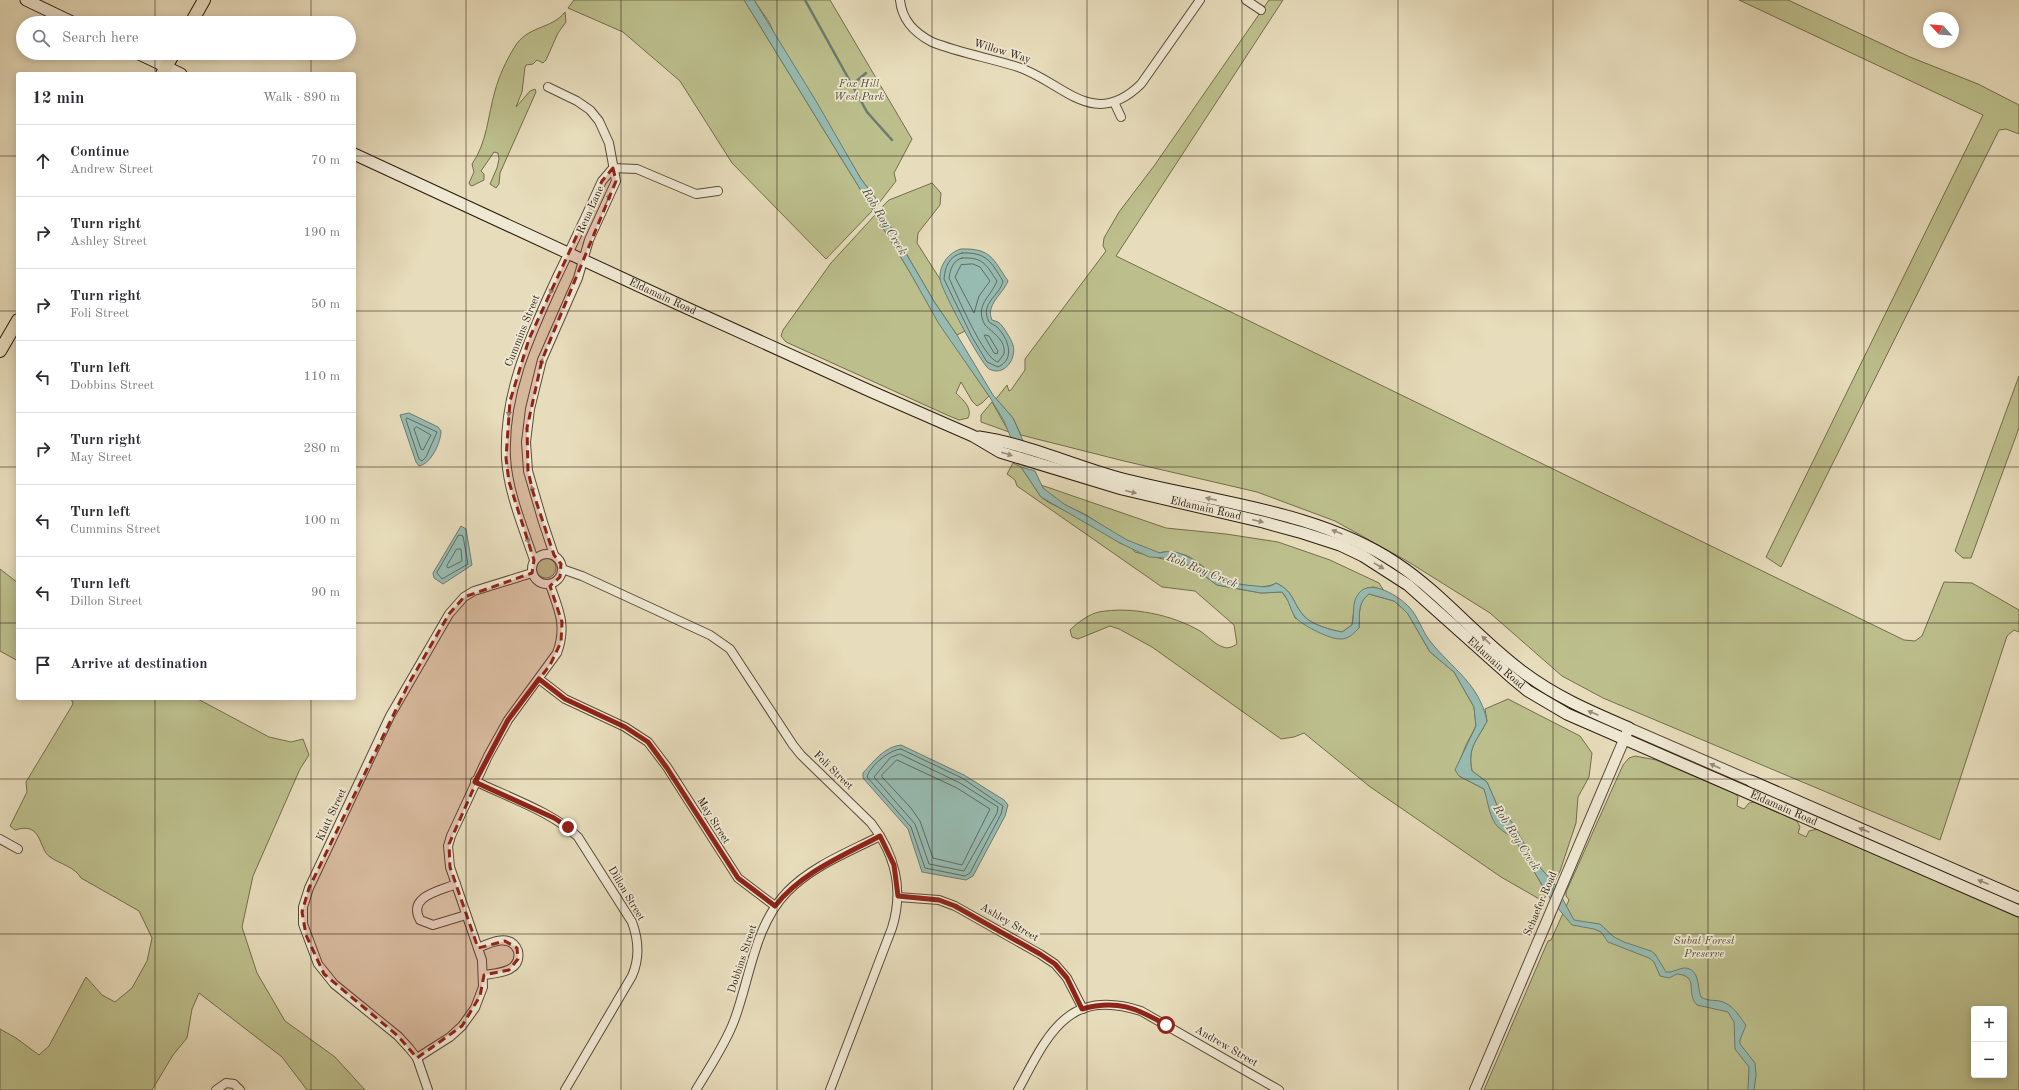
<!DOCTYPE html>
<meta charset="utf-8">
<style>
body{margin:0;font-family:"Old Standard TT",serif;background:#f7f7f7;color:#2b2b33}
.controls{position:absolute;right:12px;bottom:12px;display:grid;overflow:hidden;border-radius:4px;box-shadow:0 2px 10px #0003}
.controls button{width:36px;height:36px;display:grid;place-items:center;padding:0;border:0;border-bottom:1px solid #e1e1e2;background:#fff;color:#2b2b33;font:20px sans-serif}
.compass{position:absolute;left:1923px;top:12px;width:36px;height:36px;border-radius:50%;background:#fff;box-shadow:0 2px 10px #0003;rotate:296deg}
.stop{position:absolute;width:12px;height:12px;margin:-9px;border:3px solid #8f2418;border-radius:50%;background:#fff}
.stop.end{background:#8f2418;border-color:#fff;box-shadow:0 1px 4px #0008}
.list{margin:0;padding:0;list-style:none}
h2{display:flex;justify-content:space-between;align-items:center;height:52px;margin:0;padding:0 16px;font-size:17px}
h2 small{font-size:13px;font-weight:400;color:#7c7c81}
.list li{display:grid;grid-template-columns:26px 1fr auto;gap:12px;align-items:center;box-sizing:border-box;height:72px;padding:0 16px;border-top:1px solid #e1e1e2}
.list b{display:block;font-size:15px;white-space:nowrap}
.list p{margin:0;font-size:13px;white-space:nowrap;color:#7c7c81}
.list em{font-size:13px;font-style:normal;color:#7c7c81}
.icon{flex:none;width:22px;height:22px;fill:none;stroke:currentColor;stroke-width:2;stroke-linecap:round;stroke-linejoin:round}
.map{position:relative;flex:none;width:2019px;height:1090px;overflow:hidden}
.search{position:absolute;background:#fff;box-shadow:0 2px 10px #0003;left:16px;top:16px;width:340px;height:44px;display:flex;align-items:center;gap:10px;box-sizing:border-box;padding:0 14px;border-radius:22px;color:#7c7c81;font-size:15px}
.panel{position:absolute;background:#fff;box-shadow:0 2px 10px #0003;left:16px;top:72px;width:340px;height:628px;border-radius:4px}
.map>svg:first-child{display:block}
.green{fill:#bcbf8c;stroke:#746c4d;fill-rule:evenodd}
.water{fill:#97bbb1;stroke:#6c7b70}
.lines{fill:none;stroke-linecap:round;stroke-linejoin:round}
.shore{stroke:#616a60;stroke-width:1}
.stream{stroke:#6c7b70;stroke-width:2.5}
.minor-casing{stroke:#5a4a39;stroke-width:10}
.tertiary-casing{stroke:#5a4a39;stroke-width:12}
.secondary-casing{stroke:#2b1a0e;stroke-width:13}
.primary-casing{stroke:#2b1a0e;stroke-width:14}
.minor{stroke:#efe8d3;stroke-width:8}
.tertiary{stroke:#efe8d3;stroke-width:10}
.secondary{stroke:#efe8d3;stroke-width:11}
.primary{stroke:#e7dcbb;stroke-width:12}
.oneway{fill:#978b7a}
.route{stroke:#8f2418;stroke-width:5}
.marked{fill:#8f2418;fill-opacity:0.2;stroke:#8f2418;stroke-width:3;stroke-dasharray:8 5;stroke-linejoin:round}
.grid{fill:none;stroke:#2b1a0e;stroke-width:1;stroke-opacity:0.55}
.labels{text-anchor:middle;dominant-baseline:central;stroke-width:3.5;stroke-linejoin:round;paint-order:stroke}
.street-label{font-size:11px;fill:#2b1a0e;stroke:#efe8d3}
.park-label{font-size:11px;font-style:italic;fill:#564c34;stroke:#efe8d3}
.water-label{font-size:12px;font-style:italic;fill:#4b4a3f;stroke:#efe8d3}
</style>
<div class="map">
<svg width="2019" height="1090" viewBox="0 0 2019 1090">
<rect width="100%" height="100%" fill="#e7dcbb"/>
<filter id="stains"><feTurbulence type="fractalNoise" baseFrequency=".005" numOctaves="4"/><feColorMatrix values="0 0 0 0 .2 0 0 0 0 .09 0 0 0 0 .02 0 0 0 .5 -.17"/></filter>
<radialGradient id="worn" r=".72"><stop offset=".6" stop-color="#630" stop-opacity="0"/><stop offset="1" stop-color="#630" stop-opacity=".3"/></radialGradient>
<!-- green -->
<g class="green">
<polygon points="574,0 744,0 873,210 826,259 732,163 680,81 623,32 568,8"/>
<polygon points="754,0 830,0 912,139 894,173 896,181 879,203 861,179 777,40 769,22"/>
<polygon points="1269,0 1283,0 1116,256 1904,640 1915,641 1922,636 1944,582 1972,583 2019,610 2019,632 2014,630 2007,636 1940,840 1603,698 1562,676 1490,613 1407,561 1335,521 1257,492 1124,461 1021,435 1013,418 996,399 1007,385 1009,391 1011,390 1025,370 1025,359 1106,251 1103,246 1104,238 1119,212 1154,166"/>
<polygon points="1739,0 1788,0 1910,57 1978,84 2019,105 2019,134 2006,129 1999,130 1781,567 1766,557 1983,115"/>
<path d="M565,12L566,22L558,33L546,60L543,63L537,60L533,64L526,65L525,67L522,92L516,107L530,91L535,89L536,92L500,173L499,184L496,188L490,184L497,168L499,159L498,153L494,152L481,171L484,174V180L472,186L470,185L469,183L474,172L472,164C487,143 488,115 495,91C499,76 506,61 514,48C527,25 551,30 565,12Z"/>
<polygon points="932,183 941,193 940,205 918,233 917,243 940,279 965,331 957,335 935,303 880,209 889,200"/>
<path d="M875,215L908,269L940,324L989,396L982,403L977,406L972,401L961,382L956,393C963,400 973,408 968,418L959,420L947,415L786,342L781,336L783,330L831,263Z"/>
<polygon points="2019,376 2019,428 1971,558 1963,558 1955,551"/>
<polygon points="992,402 1009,432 981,422 981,415"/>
<path d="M1013,463L1021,467L1041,497L1048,502L1083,520L1120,543L1130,546L1135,552L1191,566L1217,585L1261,593L1282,592L1289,602L1295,618L1334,638L1359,628C1360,615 1357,603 1369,594L1394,601L1401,607L1408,614L1430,652L1454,672L1474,707L1476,726L1466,745L1458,765L1459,776L1484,789L1495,822L1516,841L1548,895L1541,900L1501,877L1369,786L1304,733L1294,737L1281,739L1152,647L1119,629L1110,626L1078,639L1072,637L1070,630C1077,623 1089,614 1099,612C1131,606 1173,615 1200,631C1208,636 1214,644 1223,647C1228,649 1232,647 1237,644L1234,625L1195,591L1162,587L1017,486L1015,480L1007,474Z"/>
<path d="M1041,485L1166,528L1226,534L1278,542L1330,560L1379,583L1384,591L1374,587L1367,588L1354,609L1352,625L1342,632C1331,630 1312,625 1304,616C1292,603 1295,592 1276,583C1264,591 1231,584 1218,577C1206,571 1198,560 1185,555C1179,554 1170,551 1164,552C1160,552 1163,553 1159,553C1134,549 1107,528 1086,515C1072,507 1049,501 1041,485Z"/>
<circle cx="546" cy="568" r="10"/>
<polygon points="0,569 18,583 18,661 0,651"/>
<path d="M71,698H196L269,737L291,742L303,739L309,755L300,769L253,876L242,927L257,973L285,1021L335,1057L365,1090H307L282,1057L199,993L192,1009L187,1038L173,1055L152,1090H0V1029L16,1038L39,1055L49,1046L86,977L102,995L115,1002L132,988L147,961L152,938L139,911L81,878C75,867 60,864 50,857C38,849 43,821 15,830L10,826L27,792L26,782L73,704Z"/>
<path d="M1508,699L1580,736L1592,753L1589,777L1578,797L1576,823L1560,871L1554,883L1534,861L1511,821L1500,812L1487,782L1472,771C1467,747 1477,741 1487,721L1485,709Z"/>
<path d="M1635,756L1656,760L1736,794L1738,797L1737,806L1744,809L1749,803L1754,802L1797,821L1800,827L1798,833L1806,837L1809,831L1818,829L2019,916V1090H1484L1548,941L1551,940L1569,900L1566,896V892L1623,765L1629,758ZM1974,1009H2004V1075H1974Z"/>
</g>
<!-- water -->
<g class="water">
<polygon points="744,0 754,0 816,101 861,179 879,203 873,210"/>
<polygon points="880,209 935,303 957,335 993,395 1013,418 1024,443 1011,438 1004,421 989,396 939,324 908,269 875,215"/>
<path d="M961,249C991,248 993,259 1008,281C1003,294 985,305 992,320C994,321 996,321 998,322C1003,325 1011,339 1013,345C1017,359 1004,377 989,369C981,364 941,289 940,279C939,265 949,252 961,249Z"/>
<path d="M409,413L438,427L441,431C441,442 431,464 419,466L416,462L400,415Z"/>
<path d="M1021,467L1035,471L1043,488L1064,504L1087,516L1127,540L1160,553C1183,546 1199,566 1217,577C1228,583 1243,585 1256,586C1264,587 1269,588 1276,583C1295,592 1292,603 1304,616C1312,625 1331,630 1342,632L1352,625C1355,615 1351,602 1359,593C1371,578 1400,597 1409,607C1418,616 1422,631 1430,641C1452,669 1479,683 1487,721C1477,741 1467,747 1472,771L1487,782L1500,812L1511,821L1534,861L1554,883L1574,920L1600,924L1614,937L1624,942L1651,951L1655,954L1666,972C1673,973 1679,968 1685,968C1700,969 1697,987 1701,997C1707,1001 1713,1000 1720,1001C1734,1005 1738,1015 1746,1025L1740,1040V1044L1755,1063L1756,1075L1754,1090H1748L1749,1067L1735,1049L1734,1022L1728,1012L1697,1005C1685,993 1700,976 1677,974L1669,978L1660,976L1654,962L1649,958L1608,942L1601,932L1594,929L1572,925L1551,900L1516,841C1511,835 1504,833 1498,827C1489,818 1488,801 1484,789L1459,776L1455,770L1476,726L1474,707L1454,672L1430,652L1408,614L1401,607L1394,601L1369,594C1357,603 1360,615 1359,628C1354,633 1349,639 1341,639C1331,640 1304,626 1297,619C1290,612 1290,600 1282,592L1261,593L1217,585L1191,566L1164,558L1149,557L1120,543L1041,497Z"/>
<polygon points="461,526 466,529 472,565 443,584 434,578 433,573"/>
<path d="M901,745L964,775L1004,800L1008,805L1005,816L973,876L966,880L922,872L908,829L863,778V773C874,761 884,747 901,745Z"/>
</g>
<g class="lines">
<!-- shore -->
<g class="shore">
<path d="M962,253C987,252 991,262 1003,281C1000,296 979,303 989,322C991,324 995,325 997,327C1008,338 1016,359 998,367L987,362L972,337L944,279C945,267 949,256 962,253Z"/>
<path d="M962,258C984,257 986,265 997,281C991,297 974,305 985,325C993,333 1006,340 1004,354L998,362C984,360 956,293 949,278C950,270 953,260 962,258Z"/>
<polygon points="973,264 980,267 990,281 979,296 974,313 955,277 961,265"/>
<polygon points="985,335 989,336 998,351 997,354 994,353 985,337"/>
<polygon points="407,418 437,432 426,457 422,461 419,459 406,420"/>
<polygon points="417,427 431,435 423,450 421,449 414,429"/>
<polygon points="459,535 463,536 468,564 442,579 437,573"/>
<polygon points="457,549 461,549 462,561 448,568 447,566"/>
<path d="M901,749L962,778L1003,806L1001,814L970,873L965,876L925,868L911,827L867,777C870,766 890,749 901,749Z"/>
<polygon points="900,754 960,783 998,807 997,813 964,871 929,864 915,824 874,777 890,758"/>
<polygon points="897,760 957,788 990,809 962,865 933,858 920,821 911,808 882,777 882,775"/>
</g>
<!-- stream -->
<g class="stream">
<polyline points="805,0 867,112 892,140"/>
<polyline points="853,84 866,73"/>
</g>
<!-- minor casing -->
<g class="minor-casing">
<g id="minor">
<path d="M900,0C902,21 915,33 932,42C960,53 990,58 1018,67C1063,82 1093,131 1141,84L1200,0"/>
<polyline points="1246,0 1261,10"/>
<polyline points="548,87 577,101 590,110 599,121 609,143 616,181 589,240 578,278 542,360 530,409 526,442 528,471 543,522 554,555"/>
<polyline points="1114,102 1121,117"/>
<polyline points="613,168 637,169 696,194 718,191"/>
<circle cx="547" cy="569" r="15"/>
<path d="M534,560C523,527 508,492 506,458C503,393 530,336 556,279C572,246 587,214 602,181L613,168"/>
<path d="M562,569L582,576L710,635L730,649L793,745L801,755L871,823C895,854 904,890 892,928L830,1090"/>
<polyline points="539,679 565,699 625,727 648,742 667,767 738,878 775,906"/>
<path d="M475,781C507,797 553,812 578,837L632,922C639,941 640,958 632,976L565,1090"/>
<polyline points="0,839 18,849"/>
<path d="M456,884C440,891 407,896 420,920L433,925L466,915"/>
<polyline points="898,897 939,900 955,906 1040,954 1055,964 1067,978 1083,1009"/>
<path d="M478,948C491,942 511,933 518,951C522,972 498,973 484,975"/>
<path d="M417,1058L450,1037L462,1026L475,1008L483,987L482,960L450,867L448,846L451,836L488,756L508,720L557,653C567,626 559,610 550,585"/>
<polyline points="216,1090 226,1083 234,1084 240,1090"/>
<polyline points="428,1090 417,1058 409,1048 398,1036 334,984 318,964 303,924 303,907 309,888 390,716 449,614 464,597 474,591 532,573"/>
<path d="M696,1090C709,1068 725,1045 734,1021C750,979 754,926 787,892C812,866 849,852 880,836"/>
<path d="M1018,1090C1048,1035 1067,987 1141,1011L1279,1090"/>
</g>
</g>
<!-- tertiary casing -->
<g class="tertiary-casing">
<polyline id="tertiary" points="1475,1090 1629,728 1751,781"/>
</g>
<!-- secondary casing -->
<g class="secondary-casing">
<g id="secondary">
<polyline points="26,0 74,23"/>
<polyline points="137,53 181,74"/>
<path id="s1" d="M354,154L678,304L870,391L973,436L1000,452L1122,489L1263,522L1303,533L1340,545L1363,556L1408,585L1511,677L1528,691L1567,714L2019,911"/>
<path d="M979,437C1027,444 1072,465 1119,478C1210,502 1317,510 1396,563C1443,594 1478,639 1523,672C1556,697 1592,712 1629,728"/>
<polyline points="1751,781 2019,898"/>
</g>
</g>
<!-- primary casing -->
<g class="primary-casing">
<g id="primary">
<polyline points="191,23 204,0"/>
<polyline points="162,74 174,53"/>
<polyline points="0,351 18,320"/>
</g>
</g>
<!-- minor -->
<use href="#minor" class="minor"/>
<!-- tertiary -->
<use href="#tertiary" class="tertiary"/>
<!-- secondary -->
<use href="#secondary" class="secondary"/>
<!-- primary -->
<use href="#primary" class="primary"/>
</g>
<!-- one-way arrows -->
<defs><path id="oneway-solid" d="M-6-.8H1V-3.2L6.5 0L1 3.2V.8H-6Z"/></defs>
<g class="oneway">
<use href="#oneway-solid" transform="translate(608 199) rotate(-66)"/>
<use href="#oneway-solid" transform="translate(552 289) rotate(115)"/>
<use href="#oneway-solid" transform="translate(541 364) rotate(-71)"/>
<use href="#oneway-solid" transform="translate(509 411) rotate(96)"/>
<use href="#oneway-solid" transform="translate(1007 454) rotate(18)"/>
<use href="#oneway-solid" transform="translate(533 491) rotate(-105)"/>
<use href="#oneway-solid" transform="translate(1131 492) rotate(14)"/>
<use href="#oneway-solid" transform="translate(1211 499) rotate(-167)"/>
<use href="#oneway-solid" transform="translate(1258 521) rotate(13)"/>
<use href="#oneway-solid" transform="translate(1337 532) rotate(-157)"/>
<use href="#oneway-solid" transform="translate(527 538) rotate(72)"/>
<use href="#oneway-solid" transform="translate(1379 566) rotate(31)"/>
<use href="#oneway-solid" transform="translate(1486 640) rotate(-137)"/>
<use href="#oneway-solid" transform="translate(1593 713) rotate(-157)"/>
<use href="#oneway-solid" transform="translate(1715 766) rotate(-156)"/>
<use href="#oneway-solid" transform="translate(1864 830) rotate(-157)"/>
<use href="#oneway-solid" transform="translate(1983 882) rotate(-157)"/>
</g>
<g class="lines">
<!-- route -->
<path class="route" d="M568,827L554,818L475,782L508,720L539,679L565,699L625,727L648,742L667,768L738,878L775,906C802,872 843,856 880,836L894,865L898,896L939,900L955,906L1040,954L1055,964L1067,978L1082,1009C1116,999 1137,1008 1166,1025"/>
</g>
<!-- marked area -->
<path class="marked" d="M613,168L616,181L542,360L527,428L528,471L533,492L554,555L561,564L560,577L550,586L562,622L561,642L550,665L511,716L488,756L449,844L450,867L478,948L505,941L517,948L518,959L509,970L484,975L480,996L462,1026L417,1058L398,1036L324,974L306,935L302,912L309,888L408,685L449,614L464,597L532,573L534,560L509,482L506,458L510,401L529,339L602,181Z"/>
<!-- grid -->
<path class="grid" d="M155,0V23M311,0V23M466,0V1090M621,0V1090M777,0V1090M932,0V1090M1087,0V1090M1242,0V1090M1398,0V1090M1553,0V1090M1708,0V1090M1864,0V1090M155,53V74M311,53V74M0,156H18M354,156H2019M0,311H18M354,311H2019M0,467H18M354,467H2019M0,623H18M354,623H2019M155,698V1090M311,698V1090M0,779H2019M0,934H2019"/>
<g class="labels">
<!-- street labels -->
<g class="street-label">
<text transform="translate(1002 52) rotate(17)">Willow Way</text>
<text transform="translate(591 210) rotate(-66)">Rena Lane</text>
<text stroke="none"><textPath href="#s1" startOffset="340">Eldamain Road</textPath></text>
<text transform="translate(523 331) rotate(-68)">Cummins Street</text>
<text stroke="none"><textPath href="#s1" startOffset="925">Eldamain Road</textPath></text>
<text stroke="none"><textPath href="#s1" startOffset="1261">Eldamain Road</textPath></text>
<text transform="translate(833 771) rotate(44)">Foli Street</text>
<text stroke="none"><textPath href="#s1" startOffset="1585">Eldamain Road</textPath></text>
<text transform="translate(332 815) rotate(-65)">Klatt Street</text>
<text transform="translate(713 821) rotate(58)">May Street</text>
<text transform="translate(626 894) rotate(59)">Dillon Street</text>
<text transform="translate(1541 904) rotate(-67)">Schaefer Road</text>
<text transform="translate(1009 923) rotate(30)">Ashley Street</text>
<text transform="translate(743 959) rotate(-72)">Dobbins Street</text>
<text transform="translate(1226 1047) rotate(30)">Andrew Street</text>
</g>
<!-- park labels -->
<g class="park-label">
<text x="859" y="84">Fox Hill<tspan x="859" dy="13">West Park</tspan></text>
<text x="1704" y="941">Subat Forest<tspan x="1704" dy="13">Preserve</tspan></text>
</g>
<!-- water labels -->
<g class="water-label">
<text transform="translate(884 222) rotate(59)">Rob Roy Creek</text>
<text transform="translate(1202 571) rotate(22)">Rob Roy Creek</text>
<text transform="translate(1516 838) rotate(57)">Rob Roy Creek</text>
</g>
</g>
<rect width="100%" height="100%" filter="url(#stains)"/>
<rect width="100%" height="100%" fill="url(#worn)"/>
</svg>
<div class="controls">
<button>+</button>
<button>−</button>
</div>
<svg class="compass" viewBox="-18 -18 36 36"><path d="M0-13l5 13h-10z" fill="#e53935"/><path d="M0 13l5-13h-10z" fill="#7c7c81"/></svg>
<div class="stop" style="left:1166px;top:1025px"></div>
<div class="stop end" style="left:568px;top:827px"></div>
<div class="search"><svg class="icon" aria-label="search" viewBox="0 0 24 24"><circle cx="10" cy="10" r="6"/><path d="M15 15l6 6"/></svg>Search here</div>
<section class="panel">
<h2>12 min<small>Walk · 890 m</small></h2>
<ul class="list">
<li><svg class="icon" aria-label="ahead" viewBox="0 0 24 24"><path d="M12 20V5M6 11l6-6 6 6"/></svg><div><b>Continue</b><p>Andrew Street</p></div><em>70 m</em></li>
<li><svg class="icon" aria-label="right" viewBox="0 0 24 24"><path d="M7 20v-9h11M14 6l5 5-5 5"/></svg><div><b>Turn right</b><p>Ashley Street</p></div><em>190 m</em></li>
<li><svg class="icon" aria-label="right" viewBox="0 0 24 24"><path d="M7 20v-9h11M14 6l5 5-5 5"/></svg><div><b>Turn right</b><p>Foli Street</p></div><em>50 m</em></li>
<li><svg class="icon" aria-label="left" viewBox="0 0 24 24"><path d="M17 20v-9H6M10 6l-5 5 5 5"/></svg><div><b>Turn left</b><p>Dobbins Street</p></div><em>110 m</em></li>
<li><svg class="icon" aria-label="right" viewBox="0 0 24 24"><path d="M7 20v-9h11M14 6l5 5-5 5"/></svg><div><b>Turn right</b><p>May Street</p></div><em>280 m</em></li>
<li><svg class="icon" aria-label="left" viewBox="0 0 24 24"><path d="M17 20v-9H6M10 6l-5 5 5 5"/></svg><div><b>Turn left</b><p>Cummins Street</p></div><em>100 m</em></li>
<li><svg class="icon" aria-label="left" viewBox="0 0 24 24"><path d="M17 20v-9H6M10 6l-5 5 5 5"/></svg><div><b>Turn left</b><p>Dillon Street</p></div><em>90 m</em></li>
<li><svg class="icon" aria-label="arrive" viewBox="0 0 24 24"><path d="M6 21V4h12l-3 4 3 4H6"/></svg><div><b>Arrive at destination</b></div></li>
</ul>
</section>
</div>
